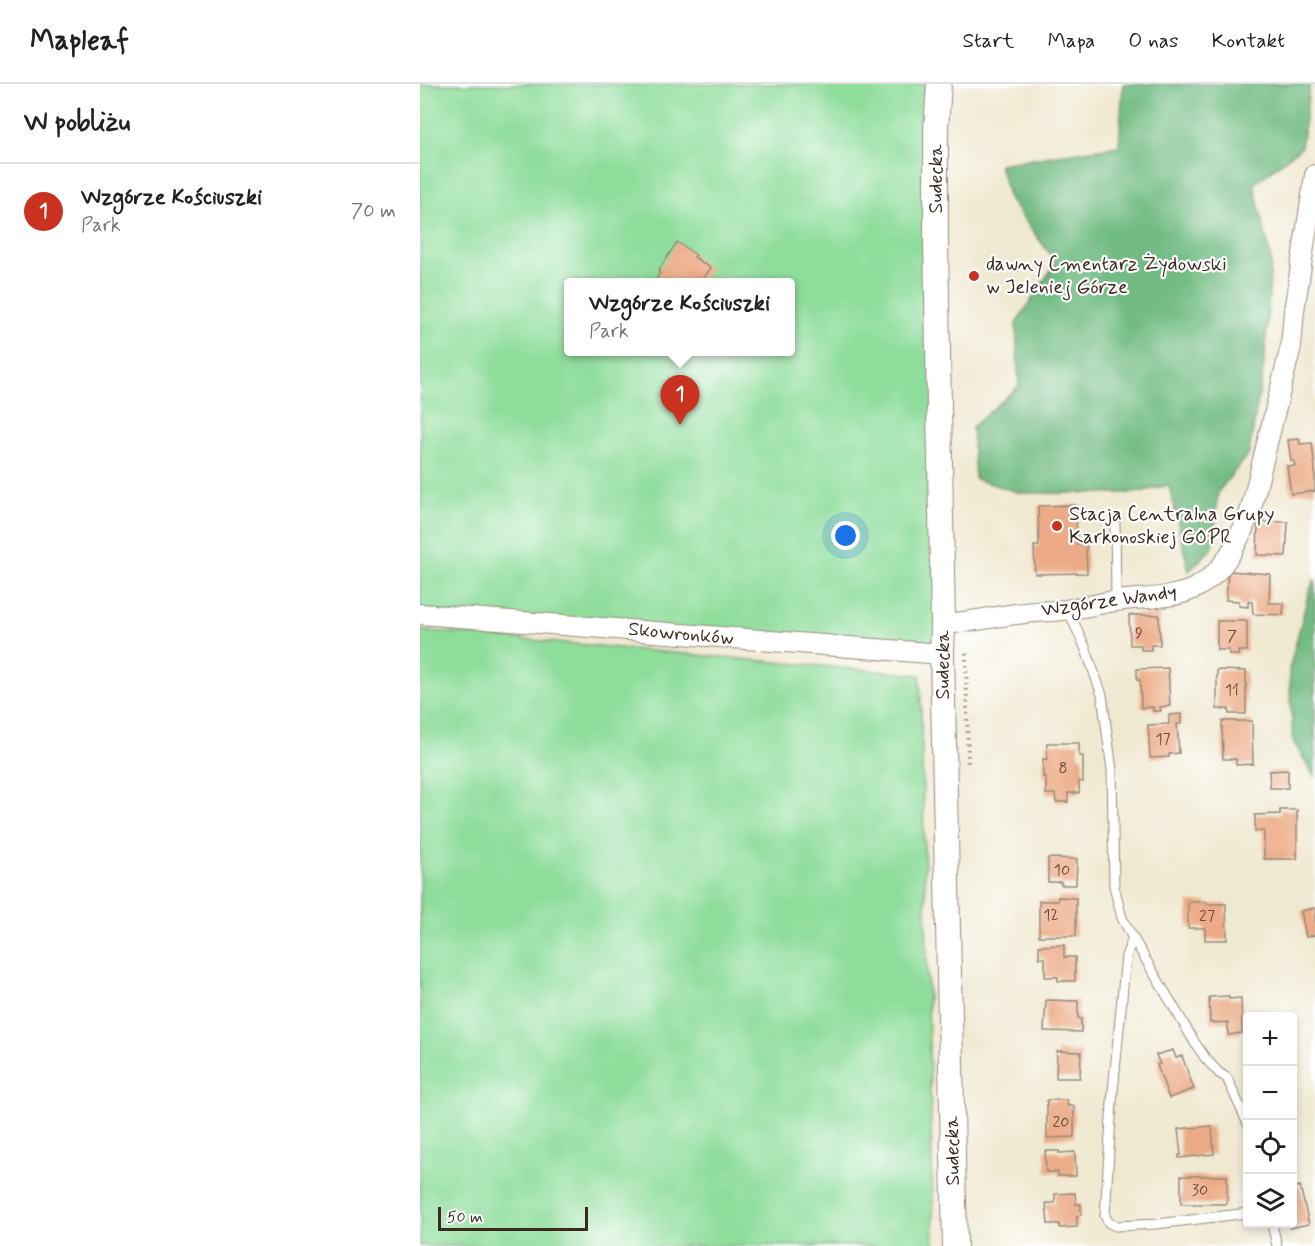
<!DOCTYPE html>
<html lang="pl">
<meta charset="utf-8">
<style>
body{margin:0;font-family:Mynerve,sans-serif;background:#f2f2f2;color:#222}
.controls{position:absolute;right:18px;bottom:18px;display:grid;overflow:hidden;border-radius:6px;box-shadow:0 3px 9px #0003}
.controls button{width:54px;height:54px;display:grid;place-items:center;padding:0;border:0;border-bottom:2px solid #e0e0e0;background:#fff;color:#222;font:30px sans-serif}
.scale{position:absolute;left:18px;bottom:15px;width:150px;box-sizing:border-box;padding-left:6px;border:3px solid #3b2a1e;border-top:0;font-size:16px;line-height:21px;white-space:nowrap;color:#3b2a1e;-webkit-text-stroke:4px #fff;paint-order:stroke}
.you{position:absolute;left:426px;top:452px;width:21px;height:21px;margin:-15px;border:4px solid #fff;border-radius:50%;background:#1a73e8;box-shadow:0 0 0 9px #1a73e833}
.badge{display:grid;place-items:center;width:39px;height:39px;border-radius:50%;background:#c8321e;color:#fff;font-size:20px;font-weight:700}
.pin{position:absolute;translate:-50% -50px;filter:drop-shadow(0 2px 3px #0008)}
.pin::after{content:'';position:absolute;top:32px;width:21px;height:18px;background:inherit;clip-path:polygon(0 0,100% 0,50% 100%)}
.popup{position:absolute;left:144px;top:194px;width:231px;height:78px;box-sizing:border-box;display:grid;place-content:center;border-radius:6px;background:#fff;filter:drop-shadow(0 2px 4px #0005);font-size:20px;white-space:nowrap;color:#767676}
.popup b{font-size:22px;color:#222}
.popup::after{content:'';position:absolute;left:50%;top:100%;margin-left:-12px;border:12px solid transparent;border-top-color:#fff}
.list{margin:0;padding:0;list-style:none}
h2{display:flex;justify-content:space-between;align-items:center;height:78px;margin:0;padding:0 24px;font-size:26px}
h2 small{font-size:20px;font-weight:400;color:#767676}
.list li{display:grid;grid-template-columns:39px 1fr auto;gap:18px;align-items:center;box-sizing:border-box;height:96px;padding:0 24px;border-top:2px solid #e0e0e0}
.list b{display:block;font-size:22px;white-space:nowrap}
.list p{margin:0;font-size:20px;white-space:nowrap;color:#767676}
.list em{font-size:20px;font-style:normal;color:#767676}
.icon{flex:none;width:33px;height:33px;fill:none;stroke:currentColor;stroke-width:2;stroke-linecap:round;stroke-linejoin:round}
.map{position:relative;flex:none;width:895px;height:1162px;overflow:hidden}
header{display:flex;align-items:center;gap:36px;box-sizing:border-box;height:84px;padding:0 30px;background:#fff;border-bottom:2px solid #e0e0e0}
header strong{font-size:28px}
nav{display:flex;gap:33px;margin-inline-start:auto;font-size:21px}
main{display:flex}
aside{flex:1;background:#fff}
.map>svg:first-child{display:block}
.green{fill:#8edd9b;stroke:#64845c;stroke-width:1.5;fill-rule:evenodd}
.forest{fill:#72bc83;stroke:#567350;stroke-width:1.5}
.building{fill:#ecab86}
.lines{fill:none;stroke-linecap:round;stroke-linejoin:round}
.service-casing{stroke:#968a78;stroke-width:11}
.minor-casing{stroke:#968a78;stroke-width:22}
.tertiary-casing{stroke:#968a78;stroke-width:26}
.path{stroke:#968a78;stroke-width:4;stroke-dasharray:1.5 4.5;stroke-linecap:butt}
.service{stroke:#fff;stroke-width:9}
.minor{stroke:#fff;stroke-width:20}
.tertiary{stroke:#fff;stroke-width:24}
.poi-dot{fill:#c8321e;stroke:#fff;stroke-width:2}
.labels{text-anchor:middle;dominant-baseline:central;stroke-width:4.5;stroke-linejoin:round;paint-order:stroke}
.number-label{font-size:16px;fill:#674a38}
.street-label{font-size:20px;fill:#3b2a1e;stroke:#fff}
.poi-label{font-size:20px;fill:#3b2a1e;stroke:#fff;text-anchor:start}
</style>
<header>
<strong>Mapleaf</strong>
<nav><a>Start</a><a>Mapa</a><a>O nas</a><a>Kontakt</a></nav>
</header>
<main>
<aside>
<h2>W pobliżu<small></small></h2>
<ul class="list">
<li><span class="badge">1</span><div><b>Wzgórze Kościuszki</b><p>Park</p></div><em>70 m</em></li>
</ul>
</aside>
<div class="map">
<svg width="895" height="1162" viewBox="0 0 895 1162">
<rect width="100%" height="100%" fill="#fff"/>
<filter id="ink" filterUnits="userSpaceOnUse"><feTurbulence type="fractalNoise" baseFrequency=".0167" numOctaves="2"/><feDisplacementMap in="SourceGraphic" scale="12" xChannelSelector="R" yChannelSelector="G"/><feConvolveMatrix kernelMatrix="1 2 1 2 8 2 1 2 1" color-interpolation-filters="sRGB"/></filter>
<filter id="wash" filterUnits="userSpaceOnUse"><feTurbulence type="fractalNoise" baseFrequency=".008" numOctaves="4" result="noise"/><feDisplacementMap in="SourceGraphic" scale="24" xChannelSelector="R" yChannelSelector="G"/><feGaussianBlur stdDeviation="1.35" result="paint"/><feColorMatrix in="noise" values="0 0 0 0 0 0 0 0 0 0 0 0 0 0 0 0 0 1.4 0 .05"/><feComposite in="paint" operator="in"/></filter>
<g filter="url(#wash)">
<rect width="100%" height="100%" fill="#f0e9d1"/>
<!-- green -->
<g class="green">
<path d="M0,0H519L522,570L0,530ZM149,198H371V268H149Z"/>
<polygon points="0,546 500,591 514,1162 0,1162"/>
</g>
<!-- forest -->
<g class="forest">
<polygon points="703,0 890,0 881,63 834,100 851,176 845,274 829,369 798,408 793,463 769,487 749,401 715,409 601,409 555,395 552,343 599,302 596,240 636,178 589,115 579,80 699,62"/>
<polygon points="895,495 895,693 873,657 869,586 889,508"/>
</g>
<g id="blocks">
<!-- building -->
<g class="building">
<polygon points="257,158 276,171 274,173 291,184 280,198 262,198 259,196 257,198 234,198 240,189 238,187"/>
<polygon points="879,355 880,360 892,359 895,385 895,407 871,410 867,382 875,382 874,377 871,377 868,356"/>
<polygon points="656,421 657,461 666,461 667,489 615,490 614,462 619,462 618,422"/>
<polygon points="838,438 868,438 866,472 837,471"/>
<polygon points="808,487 850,490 849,519 864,519 863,531 833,530 832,518 828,518 828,523 819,522 819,517 806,516"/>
<polygon points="709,531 739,531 740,561 731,561 731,566 721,566 721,561 710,561"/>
<polygon points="797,537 827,537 827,567 818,567 819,571 809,571 809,566 797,566"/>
<polygon points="748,584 750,622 740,623 741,627 733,627 733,623 721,624 720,596 717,596 717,585"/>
<polygon points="797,586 826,587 826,630 809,630 809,625 797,625"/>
<polygon points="761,630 761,640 757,640 759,669 749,670 749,673 730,674 728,641 749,640 749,631"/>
<polygon points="802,637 832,637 833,680 816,681 816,675 803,675"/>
<polygon points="627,659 659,659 659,672 663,672 663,698 659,697 659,709 648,709 648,718 636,718 635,710 626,710 626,693 623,693 623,675 627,675"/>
<polygon points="868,686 868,704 850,704 849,687"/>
<polygon points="860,726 877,726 877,775 844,775 844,747 835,747 835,731 860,730"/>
<polygon points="628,774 657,775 656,801 641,801 641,798 628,798"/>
<polygon points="638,813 656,814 656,852 619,852 619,817 638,817"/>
<polygon points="768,818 787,818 787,820 806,820 807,856 785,856 785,844 768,844"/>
<polygon points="895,824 895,851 886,853 881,827"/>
<polygon points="644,861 644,873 655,873 655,897 638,897 638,893 625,893 625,874 619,874 619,862"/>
<polygon points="809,912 809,915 821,914 822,949 808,951 808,938 790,939 789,913"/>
<polygon points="626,916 658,917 658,934 661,935 661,948 624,947"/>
<polygon points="753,966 756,974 762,972 774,1005 749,1014 737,981 740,980 736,971"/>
<polygon points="637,967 661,968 660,994 636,994"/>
<polygon points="627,1016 647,1016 648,1022 654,1022 654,1053 627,1054"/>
<polygon points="792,1042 794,1070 759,1074 759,1071 761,1071 758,1045"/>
<polygon points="625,1067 639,1067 639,1069 655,1068 656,1092 638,1092 638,1088 626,1088"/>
<rect x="761" y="1092" width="46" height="28"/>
<polygon points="880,1102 889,1140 870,1144 869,1140 872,1140 872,1104"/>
<polygon points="655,1109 656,1120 661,1120 661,1131 657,1132 657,1143 640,1144 639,1140 628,1140 626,1119 635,1119 635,1110"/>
</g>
</g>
</g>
<g filter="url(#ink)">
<use href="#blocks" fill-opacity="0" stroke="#968a78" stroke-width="1.5"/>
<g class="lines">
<!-- service casing -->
<g class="service-casing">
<g id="service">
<polyline points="695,438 696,517"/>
<polyline points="648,526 665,563 682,611 692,686 694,802 702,834 713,854 775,959 786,975 799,989 807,994 828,1040"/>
<polyline points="713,854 706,872 692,1018 685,1132 689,1139 696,1142 737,1140 828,1129"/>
<polyline points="852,1140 857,1162"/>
</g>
</g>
<!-- minor casing -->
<g class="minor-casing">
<g id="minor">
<polyline points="0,530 522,570"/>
<path d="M523,540C551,538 578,532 605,529C620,527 636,528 651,525C666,523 681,519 696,517C723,513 753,516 777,503C806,487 820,454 831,425L871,262L874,227L895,91"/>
</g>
</g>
<!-- tertiary casing -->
<g class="tertiary-casing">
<polyline id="tertiary" points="519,0 516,45 516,159 523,540 522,570 535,1162"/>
</g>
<!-- path -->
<polyline class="path" points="546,569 548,679"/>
<!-- service -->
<use href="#service" class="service"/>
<!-- minor -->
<use href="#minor" class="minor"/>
<!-- tertiary -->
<use href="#tertiary" class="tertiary"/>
</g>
</g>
<!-- markers -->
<g class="poi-dot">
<circle cx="554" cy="192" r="6"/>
<circle cx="637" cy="442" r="6"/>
</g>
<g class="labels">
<!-- number labels -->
<g class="number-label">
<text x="719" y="549">9</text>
<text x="812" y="552">7</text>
<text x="812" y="606">11</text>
<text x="743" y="655">17</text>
<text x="643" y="684">8</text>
<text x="642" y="786">10</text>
<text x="631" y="831">12</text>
<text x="787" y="832">27</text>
<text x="641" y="1038">20</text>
<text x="780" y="1106">30</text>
</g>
<!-- street labels -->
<g class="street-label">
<text transform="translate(516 95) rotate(-90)">Sudecka</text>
<text transform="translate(689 517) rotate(-8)">Wzgórze Wandy</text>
<text transform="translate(261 550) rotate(5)">Skowronków</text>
<text transform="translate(523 581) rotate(-90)">Sudecka</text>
<text transform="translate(533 1067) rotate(-91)">Sudecka</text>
</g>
<!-- poi labels -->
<g class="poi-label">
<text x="566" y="180">dawny Cmentarz Żydowski<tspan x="566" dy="23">w Jeleniej Górze</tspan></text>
<text x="649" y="430">Stacja Centralna Grupy<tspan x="649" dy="23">Karkonoskiej GOPR</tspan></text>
</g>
</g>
</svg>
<div class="controls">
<button>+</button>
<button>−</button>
<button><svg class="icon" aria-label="locate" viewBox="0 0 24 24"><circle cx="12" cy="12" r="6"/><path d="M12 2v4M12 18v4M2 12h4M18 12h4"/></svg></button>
<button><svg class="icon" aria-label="layers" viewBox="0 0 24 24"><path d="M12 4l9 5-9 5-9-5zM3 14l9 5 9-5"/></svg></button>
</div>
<div class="scale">50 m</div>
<div class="you"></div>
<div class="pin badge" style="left:260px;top:341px">1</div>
<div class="popup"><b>Wzgórze Kościuszki</b>Park</div>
</div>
</main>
